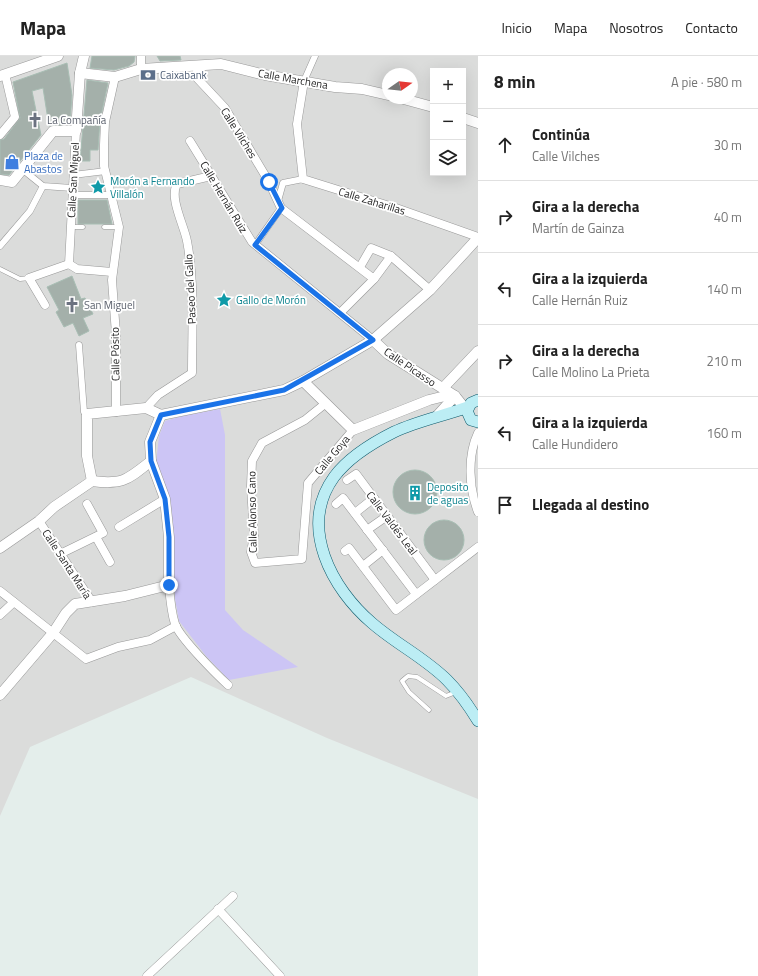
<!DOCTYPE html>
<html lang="es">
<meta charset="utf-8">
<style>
body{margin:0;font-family:"Titillium Web",sans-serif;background:#f2f2f2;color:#222}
.controls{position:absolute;right:12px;top:12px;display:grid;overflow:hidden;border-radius:0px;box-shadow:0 4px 16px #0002}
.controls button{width:36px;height:36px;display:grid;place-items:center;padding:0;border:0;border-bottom:1px solid #e0e0e0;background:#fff;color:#222;font:20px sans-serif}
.compass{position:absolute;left:382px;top:12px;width:36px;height:36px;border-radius:50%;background:#fff;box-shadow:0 4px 16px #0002;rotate:76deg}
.stop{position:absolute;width:12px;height:12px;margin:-9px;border:3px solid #1a73e8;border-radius:50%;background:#fff}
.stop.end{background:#1a73e8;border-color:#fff;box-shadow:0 1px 4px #0008}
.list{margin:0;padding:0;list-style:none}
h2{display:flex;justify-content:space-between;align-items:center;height:52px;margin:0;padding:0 16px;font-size:17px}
h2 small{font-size:13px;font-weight:400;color:#767676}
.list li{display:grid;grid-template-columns:26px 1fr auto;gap:12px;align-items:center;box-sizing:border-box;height:72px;padding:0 16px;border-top:1px solid #e0e0e0}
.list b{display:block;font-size:15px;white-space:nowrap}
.list p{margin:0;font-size:13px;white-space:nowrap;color:#767676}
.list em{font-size:13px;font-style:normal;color:#767676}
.icon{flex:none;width:22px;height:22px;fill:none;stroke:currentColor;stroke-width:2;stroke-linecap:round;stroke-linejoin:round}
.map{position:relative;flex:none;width:478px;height:920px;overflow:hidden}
header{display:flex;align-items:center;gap:24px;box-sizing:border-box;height:56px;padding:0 20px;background:#fff;border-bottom:1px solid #e0e0e0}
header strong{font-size:19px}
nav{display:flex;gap:22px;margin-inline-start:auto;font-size:14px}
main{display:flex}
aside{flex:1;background:#fff}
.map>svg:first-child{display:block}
.residential{fill:#dbdcdb;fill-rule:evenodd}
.park{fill:#ccc5f5}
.building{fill:#a4b0aa;stroke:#a8beb4}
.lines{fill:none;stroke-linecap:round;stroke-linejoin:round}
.service-casing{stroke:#989898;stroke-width:5}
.pedestrian-casing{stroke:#989898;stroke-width:7}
.minor-casing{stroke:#989898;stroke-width:9}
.tertiary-casing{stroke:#989898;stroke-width:11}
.secondary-casing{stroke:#0d5a6c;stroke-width:12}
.service{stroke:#fff;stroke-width:4}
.pedestrian{stroke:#fff;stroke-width:6}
.minor{stroke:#fff;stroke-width:8}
.tertiary{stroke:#fff;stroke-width:10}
.secondary{stroke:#bcedf4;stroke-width:11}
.route{stroke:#1a73e8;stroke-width:5}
.labels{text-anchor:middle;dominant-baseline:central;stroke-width:3.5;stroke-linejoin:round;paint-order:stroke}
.service-label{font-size:11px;fill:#4e5e75;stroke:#fff;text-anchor:start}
.street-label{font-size:11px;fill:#1e1e1e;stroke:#fff}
.worship-label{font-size:11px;fill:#5b616d;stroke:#fff;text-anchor:start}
.shop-label{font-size:11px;fill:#366cbe;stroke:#fff;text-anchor:start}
.culture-label{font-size:11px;fill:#0d838f;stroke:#fff;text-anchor:start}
</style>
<header>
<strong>Mapa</strong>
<nav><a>Inicio</a><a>Mapa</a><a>Nosotros</a><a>Contacto</a></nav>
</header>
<main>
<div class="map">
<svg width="478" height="920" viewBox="0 0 478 920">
<rect width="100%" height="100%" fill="#e4eeeb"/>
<!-- residential -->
<path class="residential" d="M0,0H478V743L327,682L191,621L30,691L0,760ZM433,15H463V117H433ZM388,18H412V42H388Z"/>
<!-- park -->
<polygon class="park" points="220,353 225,379 225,554 243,574 298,611 229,624 206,600 179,565 175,543 172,460 156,408 159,380 165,365 182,360"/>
<!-- building -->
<g class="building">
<polygon points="92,0 135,0 134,6 129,10 114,14 90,12"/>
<polygon points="157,0 180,0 181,4 160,5"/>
<polygon points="67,7 72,39 70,68 49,70 43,32 32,35 41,79 9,119 0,118 0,84 4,83 20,62 13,26"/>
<polygon points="87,24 108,27 100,65 98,94 90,94 90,105 80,105"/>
<polygon points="78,144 107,144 112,168 78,168"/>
<polygon points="72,220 81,243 85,242 93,258 83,262 89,275 79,280 73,267 64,271 56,256 59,254 47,231"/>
<circle cx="415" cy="436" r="22"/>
<circle cx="444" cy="484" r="20"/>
</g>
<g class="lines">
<!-- service casing -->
<g class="service-casing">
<g id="service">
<polyline points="71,171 83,171"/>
<polyline points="104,171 119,171"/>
<polyline points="0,213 20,223 29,222"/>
<polyline points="429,654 409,636 402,625 408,620 417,621 446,640 456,636"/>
</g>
</g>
<!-- pedestrian casing -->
<g class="pedestrian-casing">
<g id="pedestrian">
<polyline points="304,25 315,0"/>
<polyline points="22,113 43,130 72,132"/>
<polyline points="73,119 106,115"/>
<polyline points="72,139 112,139"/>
<polyline points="278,145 283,127 303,123"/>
<polyline points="255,189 281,152"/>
<polyline points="0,190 30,155 43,130"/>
<polyline points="79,289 84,356 87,358"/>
</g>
</g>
<!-- minor casing -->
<g class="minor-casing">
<g id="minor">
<polyline points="198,10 196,21 225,52 269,126 281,152 374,223 391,200"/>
<polyline points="141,13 141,0"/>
<polyline points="115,21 105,66 104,89 104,110 119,171 112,224 116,278 116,356"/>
<polyline points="304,25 297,68 303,123 396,152 478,181"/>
<polyline points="0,79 15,61 5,18"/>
<polyline points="190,85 252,186 373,284"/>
<polyline points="69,208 76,75"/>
<polyline points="69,208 77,213 112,216"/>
<polyline points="360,211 371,192 391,200 430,234"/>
<polyline points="45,249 29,222 69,208"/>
<polyline points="340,257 374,223"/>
<polyline points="326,347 305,364 262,387 252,405 251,430 254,480 251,496 255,507 302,503 308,427 353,374"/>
<path d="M146,352L158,339L192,317C192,274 195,227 187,185C184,169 169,142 177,128L211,120"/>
<path d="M478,377C467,400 469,433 478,456"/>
<polyline points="347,424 356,418 435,524"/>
<polyline points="336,448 343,442 416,538"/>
<polyline points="355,457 374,442"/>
<polyline points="39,465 92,546"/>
<polyline points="119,471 165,443"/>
<polyline points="367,474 387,460"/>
<polyline points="96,481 110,506"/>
<polyline points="345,495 349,492 396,554 478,491"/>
<polyline points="60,498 103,477 87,448"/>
<polyline points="363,510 383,494"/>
<path d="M169,529C170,542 171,556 175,568C180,582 216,618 228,629"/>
<polyline points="0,535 86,603 118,591 150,584 176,570"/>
<polyline points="0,559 14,546"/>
<polyline points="218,853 280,920"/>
<polyline points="147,920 233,840"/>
</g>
</g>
<!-- tertiary casing -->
<g class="tertiary-casing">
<g id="tertiary">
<polyline points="80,17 115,21 141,13 221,8 265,19 335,31 362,33 388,39"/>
<polyline points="0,20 58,0"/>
<polyline points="400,42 433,51"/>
<polyline points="463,62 478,67"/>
<polyline points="0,124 12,126 53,75 76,75 80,17 84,0"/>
<polyline points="373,284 388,298 455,340 467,355"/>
<polyline points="303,325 353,374 429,344 445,340 448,336"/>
<polyline points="443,332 478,295"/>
<polyline points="161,359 284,334 303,325 373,284 430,234 478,182"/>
<polyline points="436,361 455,340"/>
<polyline points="92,425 87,400 87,358 146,352 161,359"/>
<path d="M0,492L39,465L54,451L92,425C123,429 127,424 151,405"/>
<polyline points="0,639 53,577 66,557 75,548 125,540 169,529 169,481 165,443 151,405 150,386 161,359"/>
</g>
</g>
<!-- secondary casing -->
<g class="secondary-casing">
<g id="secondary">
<polyline points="478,344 471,347 467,355 471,364 478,366"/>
<path d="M468,351C443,360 417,365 394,376C372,387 348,402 334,421C298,471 332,533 372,567C396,588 425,602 447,624C459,636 469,650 478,665"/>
</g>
</g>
<!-- service -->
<use href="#service" class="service"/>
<!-- pedestrian -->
<use href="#pedestrian" class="pedestrian"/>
<!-- minor -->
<use href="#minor" class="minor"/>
<!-- tertiary -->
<use href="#tertiary" class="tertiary"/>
<!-- secondary -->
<use href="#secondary" class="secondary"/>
</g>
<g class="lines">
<!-- route -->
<polyline class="route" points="169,529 169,481 165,443 151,405 150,386 161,359 284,334 373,284 255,189 282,152 269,126"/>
</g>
<!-- icons -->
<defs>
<g id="bank-bare" transform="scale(1.2)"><path d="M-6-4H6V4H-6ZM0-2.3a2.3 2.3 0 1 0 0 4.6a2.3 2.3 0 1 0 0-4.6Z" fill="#5c6f8a" stroke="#fff" stroke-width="2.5" paint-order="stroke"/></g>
<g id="church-bare" transform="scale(1.2)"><path d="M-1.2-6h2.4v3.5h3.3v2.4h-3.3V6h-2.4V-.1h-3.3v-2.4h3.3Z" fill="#6b7280" stroke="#fff" stroke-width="2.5" paint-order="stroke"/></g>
<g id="shop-bare" transform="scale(1.2)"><path d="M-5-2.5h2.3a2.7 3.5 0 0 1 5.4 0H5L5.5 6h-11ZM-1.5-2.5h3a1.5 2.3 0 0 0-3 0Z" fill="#3f7fe0" stroke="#fff" stroke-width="2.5" paint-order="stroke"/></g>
<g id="sight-bare" transform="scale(1.2)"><path d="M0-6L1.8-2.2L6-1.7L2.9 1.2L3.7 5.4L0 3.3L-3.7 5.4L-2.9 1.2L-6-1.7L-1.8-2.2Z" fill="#0f9aa8" stroke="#fff" stroke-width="2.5" paint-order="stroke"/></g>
<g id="building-bare" transform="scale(1.2)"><path d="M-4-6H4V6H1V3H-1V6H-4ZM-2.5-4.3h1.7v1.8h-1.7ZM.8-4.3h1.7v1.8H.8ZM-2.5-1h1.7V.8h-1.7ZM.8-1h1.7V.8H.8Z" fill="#0f9aa8" stroke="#fff" stroke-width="2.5" paint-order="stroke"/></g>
</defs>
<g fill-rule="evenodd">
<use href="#bank-bare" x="148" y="19"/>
<use href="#church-bare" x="35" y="64"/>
<use href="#shop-bare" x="12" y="106"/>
<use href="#sight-bare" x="98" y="131"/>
<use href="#sight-bare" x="224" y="244"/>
<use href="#church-bare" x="72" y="249"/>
<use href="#building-bare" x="415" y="437"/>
</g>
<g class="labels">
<!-- service labels -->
<g class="service-label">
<text x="160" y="19">Caixabank</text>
</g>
<!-- street labels -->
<g class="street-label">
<text transform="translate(293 23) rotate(10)">Calle Marchena</text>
<text transform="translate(239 77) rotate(58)">Calle Vilches</text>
<text transform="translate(73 124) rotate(-87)">Calle San Miguel</text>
<text transform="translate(224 141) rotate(59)">Calle Hernán Ruiz</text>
<text transform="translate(372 145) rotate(17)">Calle Zaharillas</text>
<text transform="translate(190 233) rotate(-93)">Paseo del Gallo</text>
<text transform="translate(115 298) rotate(-91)">Calle Pósito</text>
<text transform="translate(410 311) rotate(34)">Calle Picasso</text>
<text transform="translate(332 399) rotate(-50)">Calle Goya</text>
<text transform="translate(252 456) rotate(-91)">Calle Alonso Cano</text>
<text transform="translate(392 467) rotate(53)">Calle Valdés Leal</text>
<text transform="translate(67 508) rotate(57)">Calle Santa María</text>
</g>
<!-- worship labels -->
<g class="worship-label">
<text x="47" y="64">La Compañía</text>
<text x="84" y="249">San Miguel</text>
</g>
<!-- shop labels -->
<g class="shop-label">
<text x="24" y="100">Plaza de<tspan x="24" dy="13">Abastos</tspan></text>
</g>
<!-- culture labels -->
<g class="culture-label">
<text x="110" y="125">Morón a Fernando<tspan x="110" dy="13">Villalón</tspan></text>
<text x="236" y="244">Gallo de Morón</text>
<text x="427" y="431">Deposito<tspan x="427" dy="13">de aguas</tspan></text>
</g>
</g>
</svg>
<div class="controls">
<button>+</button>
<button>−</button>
<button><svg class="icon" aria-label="layers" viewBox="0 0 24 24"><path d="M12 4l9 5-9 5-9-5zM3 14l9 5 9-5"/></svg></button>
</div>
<svg class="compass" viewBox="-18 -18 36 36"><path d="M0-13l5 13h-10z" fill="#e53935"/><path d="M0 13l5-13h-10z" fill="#767676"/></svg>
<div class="stop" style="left:269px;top:126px"></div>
<div class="stop end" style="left:169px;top:529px"></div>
</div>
<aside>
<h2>8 min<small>A pie · 580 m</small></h2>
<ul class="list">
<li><svg class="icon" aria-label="ahead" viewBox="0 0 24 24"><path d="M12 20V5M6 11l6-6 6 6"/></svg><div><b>Continúa</b><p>Calle Vilches</p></div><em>30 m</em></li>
<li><svg class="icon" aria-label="right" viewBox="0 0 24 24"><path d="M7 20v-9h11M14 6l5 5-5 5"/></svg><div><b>Gira a la derecha</b><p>Martín de Gainza</p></div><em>40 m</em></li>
<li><svg class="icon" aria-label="left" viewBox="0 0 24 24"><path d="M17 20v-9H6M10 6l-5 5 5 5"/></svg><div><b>Gira a la izquierda</b><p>Calle Hernán Ruiz</p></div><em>140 m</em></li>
<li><svg class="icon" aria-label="right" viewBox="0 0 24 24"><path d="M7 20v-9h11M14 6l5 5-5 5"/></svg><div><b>Gira a la derecha</b><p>Calle Molino La Prieta</p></div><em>210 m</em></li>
<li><svg class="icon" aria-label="left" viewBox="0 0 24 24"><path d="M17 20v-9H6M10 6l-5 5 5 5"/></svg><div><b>Gira a la izquierda</b><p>Calle Hundidero</p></div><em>160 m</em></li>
<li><svg class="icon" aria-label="arrive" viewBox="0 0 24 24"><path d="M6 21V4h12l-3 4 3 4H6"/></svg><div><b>Llegada al destino</b></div></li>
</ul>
</aside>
</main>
